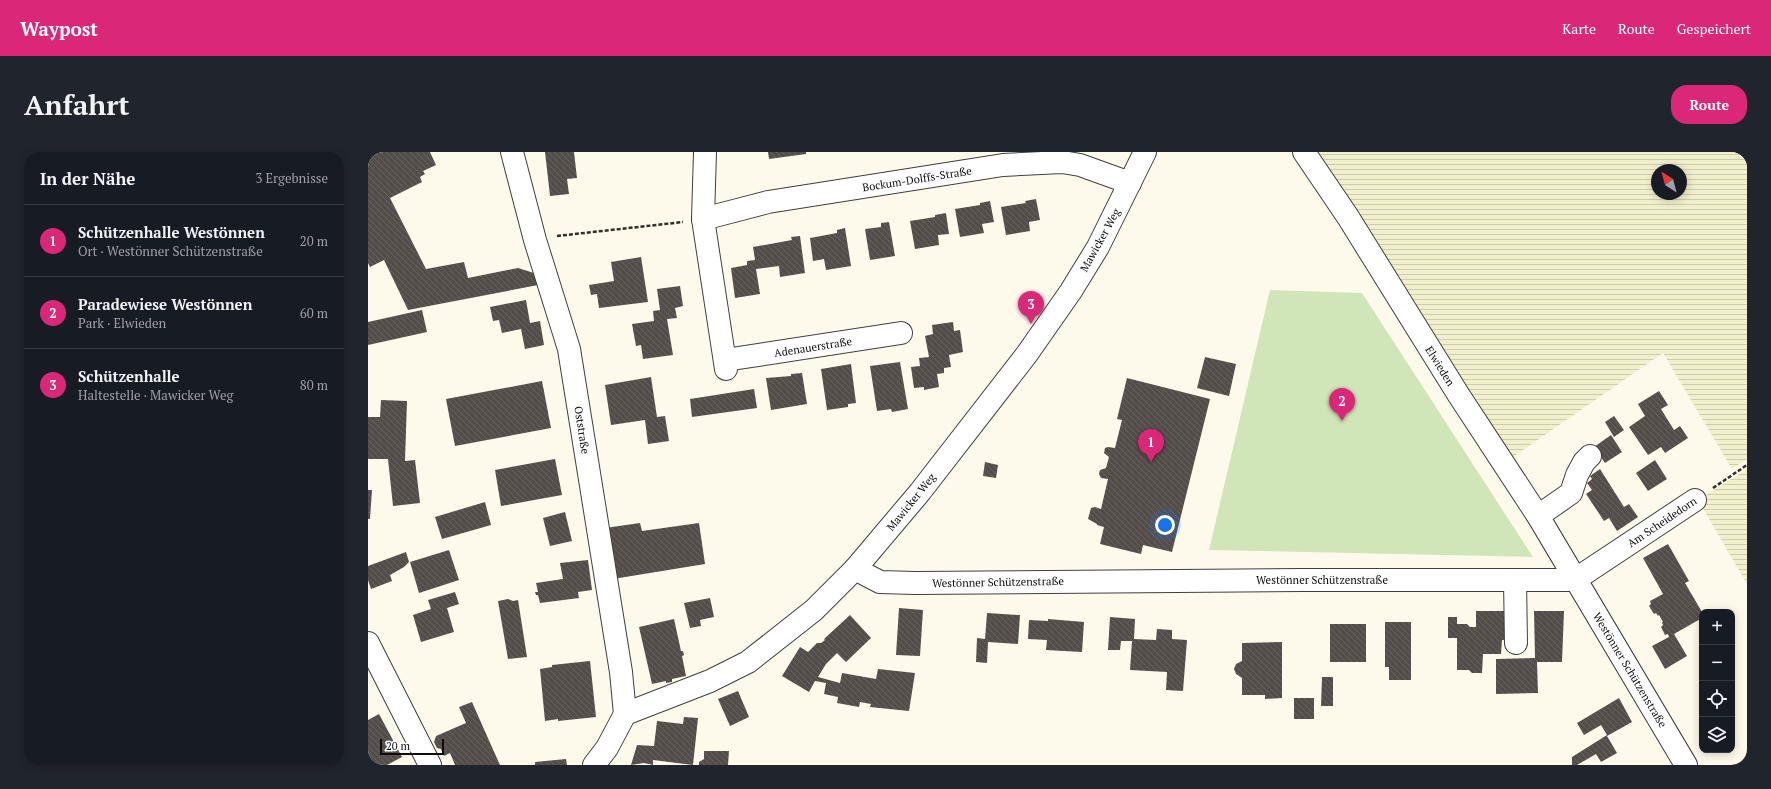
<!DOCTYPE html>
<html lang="de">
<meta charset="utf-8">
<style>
body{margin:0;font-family:"PT Serif",serif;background:#20242c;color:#f1f3f6}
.controls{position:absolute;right:12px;bottom:12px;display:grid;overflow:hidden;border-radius:8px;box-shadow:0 2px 10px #0003}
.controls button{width:36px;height:36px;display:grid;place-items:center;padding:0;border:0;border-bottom:1px solid #363941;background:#171b24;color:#f1f3f6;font:20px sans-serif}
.compass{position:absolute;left:1283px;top:12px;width:36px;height:36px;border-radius:50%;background:#171b24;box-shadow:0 2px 10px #0003;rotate:324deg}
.scale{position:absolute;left:12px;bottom:10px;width:64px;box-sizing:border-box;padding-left:4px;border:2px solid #0c0c0c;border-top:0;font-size:11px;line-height:14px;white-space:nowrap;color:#0c0c0c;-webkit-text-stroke:3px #fff;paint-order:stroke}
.you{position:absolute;left:797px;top:373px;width:14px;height:14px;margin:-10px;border:3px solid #fff;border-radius:50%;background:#1a73e8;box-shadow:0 0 0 6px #1a73e833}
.badge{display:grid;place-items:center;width:26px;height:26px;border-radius:50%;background:#db2777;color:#fff;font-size:13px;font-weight:700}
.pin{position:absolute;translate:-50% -33px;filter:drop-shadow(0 1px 2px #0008)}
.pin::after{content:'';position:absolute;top:21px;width:14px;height:12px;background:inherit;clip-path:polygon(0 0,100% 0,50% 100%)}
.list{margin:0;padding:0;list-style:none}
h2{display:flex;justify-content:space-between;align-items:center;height:52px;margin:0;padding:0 16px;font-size:17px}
h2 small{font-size:13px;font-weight:400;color:#9ea1a6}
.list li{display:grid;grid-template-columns:26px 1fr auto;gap:12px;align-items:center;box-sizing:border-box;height:72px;padding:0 16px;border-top:1px solid #363941}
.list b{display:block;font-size:15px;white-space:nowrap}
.list p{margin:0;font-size:13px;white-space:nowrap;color:#9ea1a6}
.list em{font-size:13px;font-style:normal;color:#9ea1a6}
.icon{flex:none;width:22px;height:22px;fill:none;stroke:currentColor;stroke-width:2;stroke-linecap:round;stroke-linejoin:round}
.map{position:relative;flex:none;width:1379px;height:613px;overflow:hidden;border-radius:16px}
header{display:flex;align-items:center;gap:24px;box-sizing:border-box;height:56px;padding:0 20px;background:#db2777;color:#fff}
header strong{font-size:19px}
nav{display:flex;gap:22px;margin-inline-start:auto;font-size:14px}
.intro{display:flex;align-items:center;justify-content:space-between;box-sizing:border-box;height:96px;padding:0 24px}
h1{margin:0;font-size:28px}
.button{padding:10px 18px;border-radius:16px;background:#db2777;color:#fff;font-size:14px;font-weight:700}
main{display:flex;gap:24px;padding:0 24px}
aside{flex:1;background:#171b24;border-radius:16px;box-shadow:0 2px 10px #0003}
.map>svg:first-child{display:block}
.farmland{fill:url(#farmland-rules);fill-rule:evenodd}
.green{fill:#d0e6b8}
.building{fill:url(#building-back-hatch)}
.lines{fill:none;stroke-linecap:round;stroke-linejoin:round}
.minor-casing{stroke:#3f3f3f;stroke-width:24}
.path{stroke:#2e2e2e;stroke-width:2.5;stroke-dasharray:4 2;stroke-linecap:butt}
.minor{stroke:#fff;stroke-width:22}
.labels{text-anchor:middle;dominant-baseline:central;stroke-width:4;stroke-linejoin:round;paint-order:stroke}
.street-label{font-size:11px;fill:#0c0c0c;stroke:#fff}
</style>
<header>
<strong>Waypost</strong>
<nav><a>Karte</a><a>Route</a><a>Gespeichert</a></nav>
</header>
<div class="intro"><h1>Anfahrt</h1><a class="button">Route</a></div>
<main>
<aside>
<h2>In der Nähe<small>3 Ergebnisse</small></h2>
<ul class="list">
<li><span class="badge">1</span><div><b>Schützenhalle Westönnen</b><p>Ort · Westönner Schützenstraße</p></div><em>20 m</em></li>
<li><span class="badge">2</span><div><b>Paradewiese Westönnen</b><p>Park · Elwieden</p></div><em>60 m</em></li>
<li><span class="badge">3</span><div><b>Schützenhalle</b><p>Haltestelle · Mawicker Weg</p></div><em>80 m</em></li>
</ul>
</aside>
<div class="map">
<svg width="1379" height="613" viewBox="0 0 1379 613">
<defs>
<pattern id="farmland-rules" width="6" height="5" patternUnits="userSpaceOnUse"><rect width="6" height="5" fill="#f2efcd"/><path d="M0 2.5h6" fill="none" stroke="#ceccaf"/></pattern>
<pattern id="building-back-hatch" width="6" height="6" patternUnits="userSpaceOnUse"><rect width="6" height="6" fill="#544d49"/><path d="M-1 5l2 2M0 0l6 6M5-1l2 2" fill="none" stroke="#68625f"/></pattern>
</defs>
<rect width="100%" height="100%" fill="#fefaeb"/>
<!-- farmland -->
<g class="farmland">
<path d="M942,0H1379V307L1364,317L1295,201L1138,310ZM1289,18H1313V42H1289Z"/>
<polygon points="1379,317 1379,432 1330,348"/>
</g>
<!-- green -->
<polygon class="green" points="902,138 994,141 1165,405 841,398"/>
<!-- building -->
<g class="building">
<polygon points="0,0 62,0 68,13 55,19 57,22 52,25 54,30 22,46 58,117 96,110 100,126 150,116 166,121 170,133 40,158 16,108 2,115 0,111"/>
<polygon points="177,0 206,0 209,26 199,27 201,42 182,44"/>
<polygon points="400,0 438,0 438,2 401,7"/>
<polygon points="668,47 672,68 661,70 662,79 638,83 633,55 658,51 657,49"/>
<polygon points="622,49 626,70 614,72 616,81 592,85 587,57 612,53 612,51"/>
<polygon points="578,61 581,82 570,83 571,93 547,97 542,69 567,65 567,63"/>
<polygon points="521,70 527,104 502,108 497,77 513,75 513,71"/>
<polygon points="477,76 483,114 458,118 456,107 445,109 442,86 469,81 469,78"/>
<polygon points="432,84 437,121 412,125 411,114 388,117 392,142 367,146 363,116 379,113 379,109 387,108 385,95 424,88 423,85"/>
<polygon points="273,105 280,150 231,156 229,142 223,143 221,133 246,129 243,110"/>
<polygon points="312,134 315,154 307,156 309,166 299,167 305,203 275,207 273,193 268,194 264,172 286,169 285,159 292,158 289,137"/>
<polygon points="158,148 162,171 172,169 176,193 157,197 153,177 134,181 131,168 125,169 122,155"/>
<polygon points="54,158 59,180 0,193 0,170"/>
<polygon points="585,170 586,179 592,178 595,200 581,203 583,215 576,216 576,221 569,222 571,235 556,238 556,235 546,236 543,215 552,214 551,206 561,205 557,184 565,182 564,173"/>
<polygon points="837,205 868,212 861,244 829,236"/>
<polygon points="532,210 540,257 524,260 523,257 509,259 502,214"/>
<polygon points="483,212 488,251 480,252 480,255 459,258 453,217"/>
<polygon points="434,221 439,252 403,258 398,226 423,224 423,222"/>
<polygon points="283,225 289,265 297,264 301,289 280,292 277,268 243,273 237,233"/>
<polygon points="759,226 842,247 804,400 775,393 773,402 732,392 736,375 729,373 729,372 720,367 723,356 727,355 733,357 740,327 733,326 731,322 732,318 738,316 741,305 736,301 737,296 740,295 747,296 754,268 749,267"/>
<polygon points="174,229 183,276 87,294 78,247"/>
<polygon points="386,237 389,256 324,265 322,247"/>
<polygon points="1291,239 1300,253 1293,257 1306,278 1312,274 1320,286 1297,301 1293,295 1280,303 1261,275 1277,264 1270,252"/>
<polygon points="13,248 39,249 37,309 47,308 52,351 25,354 20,307 0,307 0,265 12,265"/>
<polygon points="1246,264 1256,278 1246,285 1237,270"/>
<polygon points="1243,283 1254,300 1237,311 1226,295"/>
<polygon points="187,307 194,343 133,354 127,318"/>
<polygon points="1287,308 1299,327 1280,339 1268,321"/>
<polygon points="617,310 630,313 628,326 615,324"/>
<polygon points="1232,317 1256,355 1261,352 1270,365 1249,379 1241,366 1236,369 1218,342 1224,338 1219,331 1224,327 1222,324"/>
<polygon points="0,338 4,338 2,367 0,367"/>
<polygon points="117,350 123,373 74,387 67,365"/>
<polygon points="197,360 204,389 182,394 175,366"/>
<polygon points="272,371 274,379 331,371 337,412 245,427 237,376"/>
<polygon points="1300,392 1321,429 1317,431 1334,460 1334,466 1306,482 1319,504 1297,517 1284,494 1301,485 1300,482 1297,483 1293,475 1295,473 1294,470 1295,470 1291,463 1290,464 1288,461 1286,462 1281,454 1283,452 1282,449 1295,442 1275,406"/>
<polygon points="81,398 91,428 51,441 42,410"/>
<polygon points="38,400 41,410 36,415 22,423 24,429 3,437 0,428 0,414"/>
<polygon points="220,408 224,438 210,440 211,446 172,451 170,443 168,443 167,440 170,440 168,431 195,427 192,411"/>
<polygon points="87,440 91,452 79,456 86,480 53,490 45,463 63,457 60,448"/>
<polygon points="342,446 346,465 332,468 333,474 322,476 316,451"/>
<polygon points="140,447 145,449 150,448 159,505 140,507 130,449"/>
<polygon points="531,456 555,458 552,504 528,503"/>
<polygon points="1108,459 1142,459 1142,488 1134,488 1133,502 1115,502 1114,521 1104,521 1101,518 1089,518 1089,486 1080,486 1080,465 1089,465 1089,472 1099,472 1102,475 1108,475"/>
<polygon points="1166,459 1196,459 1194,510 1169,510 1170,541 1128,542 1128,507 1167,506"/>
<polygon points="619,461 652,463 650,492 620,490 619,511 608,510 609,486 617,487"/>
<polygon points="482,463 503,486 478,510 469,501 458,512 450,525 472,531 474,521 508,527 510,517 547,521 541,559 502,555 503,552 492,550 491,555 469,551 470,545 456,542 458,531 447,529 441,540 414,524 432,495 440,500 449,491 453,491 457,488 456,487"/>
<polygon points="742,465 767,467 766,487 788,488 789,477 804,478 804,487 819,488 815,539 798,538 799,520 762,518 764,489 753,489 752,498 740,498"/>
<polygon points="306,467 313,499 315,499 316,503 314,504 318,524 304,527 304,530 298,531 298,529 284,532 271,475"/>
<polygon points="680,467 716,470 714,500 678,498 679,488 660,487 661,468 680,469"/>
<polygon points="1017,470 1043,470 1043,528 1021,528 1021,515 1017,515"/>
<rect x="962" y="472" width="36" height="38"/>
<polygon points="914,490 914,546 897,547 897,543 874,543 874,526 868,522 866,517 868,512 874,509 874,491"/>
<polygon points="222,509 228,565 190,569 190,567 177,569 172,517 184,515 184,513"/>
<polygon points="954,525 965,525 965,554 953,554"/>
<polygon points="370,539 381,565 362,574 350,547"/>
<rect x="926" y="546" width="20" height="21"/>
<polygon points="1251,546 1264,570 1239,584 1249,601 1233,610 1228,602 1209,613 1204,613 1204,605 1239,583 1233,573 1216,583 1209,571"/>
<polygon points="104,550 119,584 132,613 87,613 82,601 76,604 73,597 69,596 66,590 68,584 98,571 91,555"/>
<polygon points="11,562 34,605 19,613 0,613 0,568"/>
<polygon points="316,565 330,566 325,613 285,608 285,613 276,611 263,613 269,593 286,594 289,569 315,572"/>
<polygon points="336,599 361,599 360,613 331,613 331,610 336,607"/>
<polygon points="198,607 199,613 167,613 167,610"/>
</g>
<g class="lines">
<!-- minor casing -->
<g class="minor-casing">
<g id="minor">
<polyline points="144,0 167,88 201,197 253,520 257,562"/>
<polyline points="337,0 335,67 358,217"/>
<polyline points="936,0 980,65 1090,242 1170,364 1318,613"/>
<polyline points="335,67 400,50 635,13 694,10 712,13 762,31"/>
<polyline points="357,208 533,181"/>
<polyline points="1170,364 1203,341 1209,323 1216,310 1222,304"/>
<polyline points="487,417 512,430 547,431 934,428 1201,428 1208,427 1327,348"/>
<polyline points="1147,428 1148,491"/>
<polyline points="0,491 62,613"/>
<polyline points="226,613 239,596 257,562 342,529 380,510 446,458 487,417 552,340 659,202 703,139 730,95 777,0"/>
</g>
</g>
<!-- path -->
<g class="path">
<polyline points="189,84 315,70"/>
<polyline points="1345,336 1379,313"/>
</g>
<!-- minor -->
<use href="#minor" class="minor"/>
</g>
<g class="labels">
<!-- street labels -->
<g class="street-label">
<text transform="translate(549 27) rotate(-9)">Bockum-Dolffs-Straße</text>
<text transform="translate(732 88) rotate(-61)">Mawicker Weg</text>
<text transform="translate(445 195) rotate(-9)">Adenauerstraße</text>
<text transform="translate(1072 214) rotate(58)">Elwieden</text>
<text transform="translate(214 278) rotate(81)">Oststraße</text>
<text transform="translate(543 350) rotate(-51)">Mawicker Weg</text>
<text transform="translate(1294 370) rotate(-34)">Am Scheidedorn</text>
<text x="954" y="428">Westönner Schützenstraße</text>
<text transform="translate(630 430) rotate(-1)">Westönner Schützenstraße</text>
<text transform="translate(1262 518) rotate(59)">Westönner Schützenstraße</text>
</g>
</g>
</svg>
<div class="controls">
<button>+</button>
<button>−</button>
<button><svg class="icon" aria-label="locate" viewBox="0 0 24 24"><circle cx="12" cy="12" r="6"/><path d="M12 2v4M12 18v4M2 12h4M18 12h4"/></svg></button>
<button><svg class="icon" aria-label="layers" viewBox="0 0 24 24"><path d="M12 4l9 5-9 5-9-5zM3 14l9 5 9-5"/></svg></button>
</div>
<svg class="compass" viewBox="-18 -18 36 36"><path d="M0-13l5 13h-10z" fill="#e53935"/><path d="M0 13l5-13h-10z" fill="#9ea1a6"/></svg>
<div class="scale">20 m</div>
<div class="you"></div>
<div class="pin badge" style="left:783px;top:310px">1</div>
<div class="pin badge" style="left:974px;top:269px">2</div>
<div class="pin badge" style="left:663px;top:172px">3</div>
</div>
</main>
